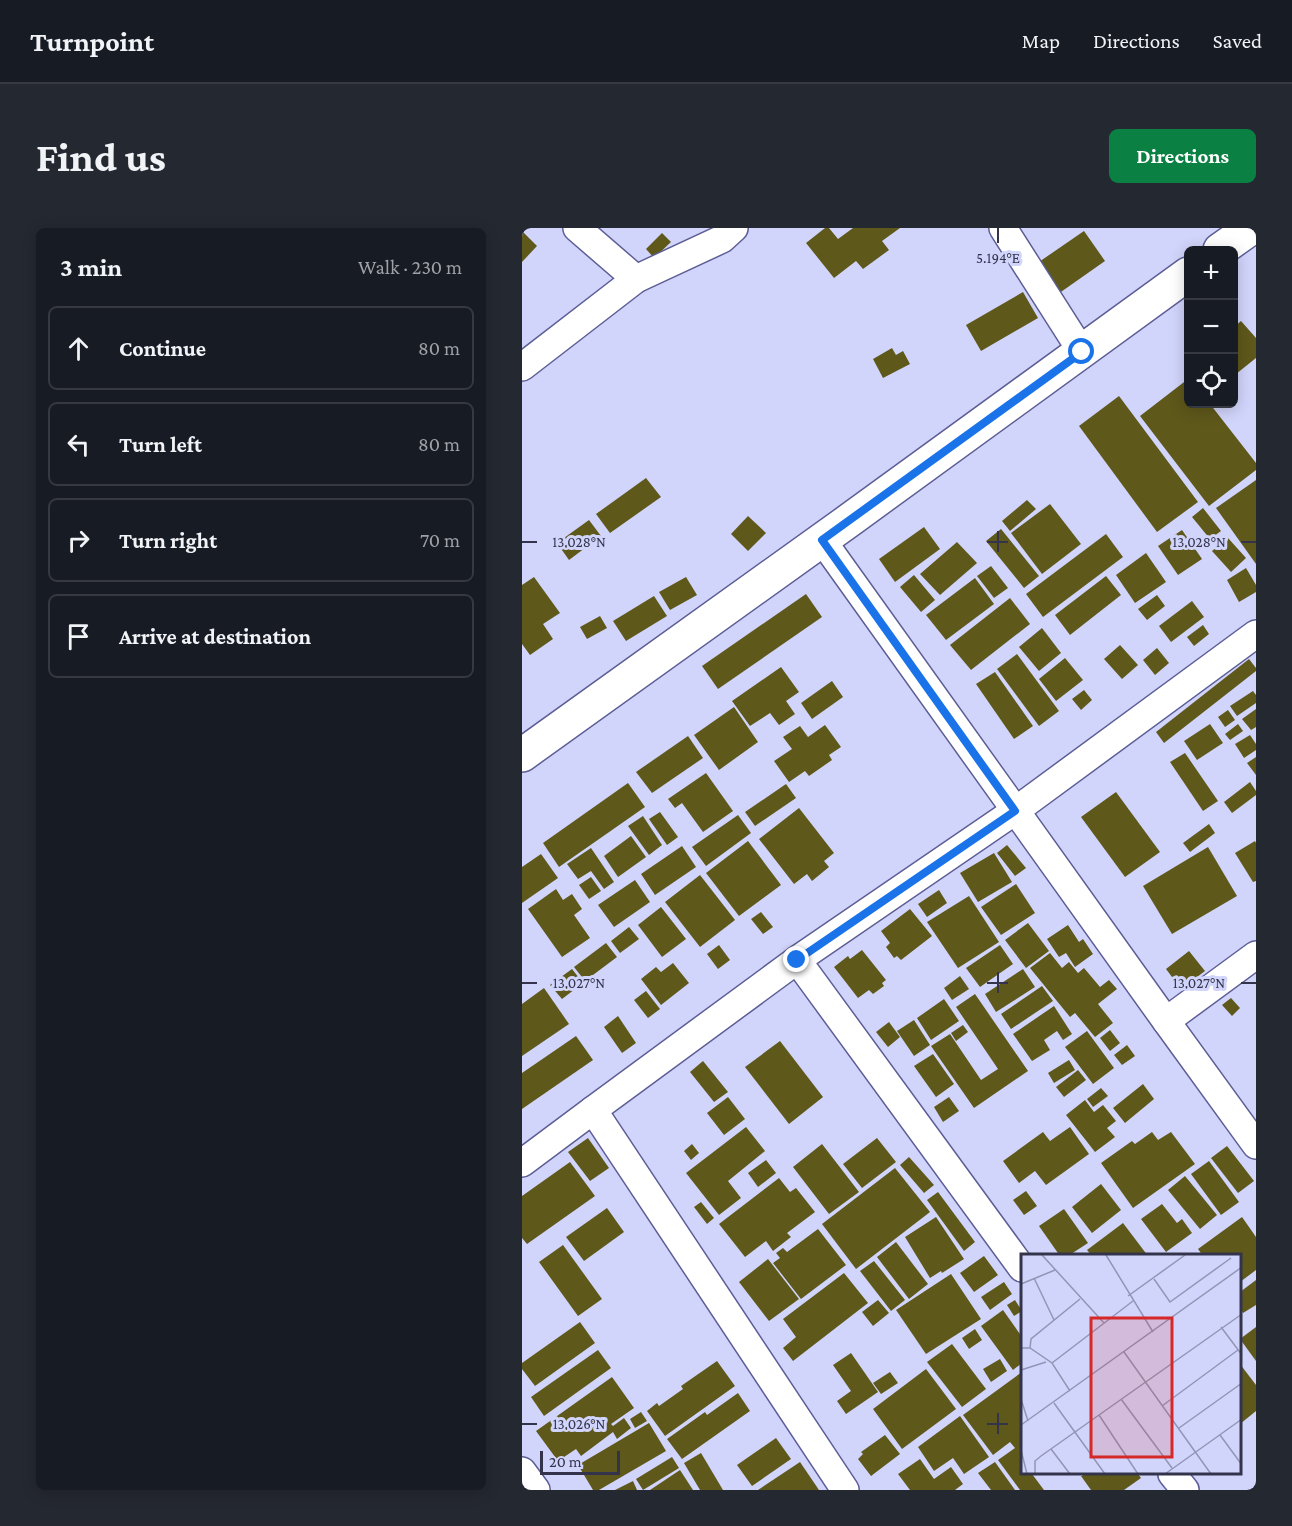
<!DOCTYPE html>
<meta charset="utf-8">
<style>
body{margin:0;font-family:"Crimson Pro",serif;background:#242831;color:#f1f3f6}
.controls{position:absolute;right:18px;top:18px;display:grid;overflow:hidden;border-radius:9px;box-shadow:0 3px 15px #0003}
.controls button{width:54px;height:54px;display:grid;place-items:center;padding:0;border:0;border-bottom:2px solid #363941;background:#171b24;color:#f1f3f6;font:30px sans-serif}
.scale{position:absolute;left:18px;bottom:15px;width:80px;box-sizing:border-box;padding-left:6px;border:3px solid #33344c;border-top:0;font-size:16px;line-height:21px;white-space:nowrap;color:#33344c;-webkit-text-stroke:4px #d2d5fb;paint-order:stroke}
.stop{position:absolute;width:18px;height:18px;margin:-14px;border:4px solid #1a73e8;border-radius:50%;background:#fff}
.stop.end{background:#1a73e8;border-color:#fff;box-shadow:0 2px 6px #0008}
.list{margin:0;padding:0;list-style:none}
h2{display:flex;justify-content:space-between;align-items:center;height:78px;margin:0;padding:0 24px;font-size:26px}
h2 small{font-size:20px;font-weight:400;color:#9ea1a6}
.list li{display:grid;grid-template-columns:39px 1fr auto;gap:18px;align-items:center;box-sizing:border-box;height:84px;margin:0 12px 12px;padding:0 12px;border:2px solid #363941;border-radius:9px}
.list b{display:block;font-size:22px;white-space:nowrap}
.list em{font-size:20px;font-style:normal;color:#9ea1a6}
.icon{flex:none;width:33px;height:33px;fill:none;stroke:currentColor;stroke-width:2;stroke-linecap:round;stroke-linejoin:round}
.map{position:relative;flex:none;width:734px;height:1262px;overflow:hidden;border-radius:9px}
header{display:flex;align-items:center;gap:36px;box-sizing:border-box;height:84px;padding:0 30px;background:#171b24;border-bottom:2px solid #363941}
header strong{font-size:28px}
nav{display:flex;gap:33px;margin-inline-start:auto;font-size:21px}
.intro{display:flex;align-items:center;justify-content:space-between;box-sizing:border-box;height:144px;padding:0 36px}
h1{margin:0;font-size:42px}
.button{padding:15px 27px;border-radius:9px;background:#0b8043;color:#fff;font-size:21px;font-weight:700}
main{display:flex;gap:36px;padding:0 36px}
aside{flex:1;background:#171b24;border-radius:9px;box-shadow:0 3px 15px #0003}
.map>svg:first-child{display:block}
.building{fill:#5f581b}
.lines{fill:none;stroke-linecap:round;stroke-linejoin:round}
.street-casing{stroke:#5d5e95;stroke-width:30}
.secondary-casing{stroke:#5d5e95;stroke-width:36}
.street{stroke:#fff;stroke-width:27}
.secondary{stroke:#fff;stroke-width:33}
.route{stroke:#1a73e8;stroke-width:8}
.ticks{fill:none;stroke:#33344c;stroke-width:2}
.inset-road{fill:none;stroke:#9295b5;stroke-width:1.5}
.view{fill:#d62828;fill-opacity:0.15;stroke:#d62828;stroke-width:3}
.inset-edge{fill:none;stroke:#33344c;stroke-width:3}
.ticks-label{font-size:15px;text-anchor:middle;fill:#33344c;stroke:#d2d5fb;stroke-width:6;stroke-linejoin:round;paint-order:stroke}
</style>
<header>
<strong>Turnpoint</strong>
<nav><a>Map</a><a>Directions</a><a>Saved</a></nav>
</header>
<div class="intro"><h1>Find us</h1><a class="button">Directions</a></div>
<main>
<aside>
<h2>3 min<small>Walk · 230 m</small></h2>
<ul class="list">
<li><svg class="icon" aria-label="ahead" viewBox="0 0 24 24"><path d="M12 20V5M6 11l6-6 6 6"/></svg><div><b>Continue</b></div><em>80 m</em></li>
<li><svg class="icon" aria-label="left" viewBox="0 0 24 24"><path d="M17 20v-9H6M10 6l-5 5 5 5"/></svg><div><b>Turn left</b></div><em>80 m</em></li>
<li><svg class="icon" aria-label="right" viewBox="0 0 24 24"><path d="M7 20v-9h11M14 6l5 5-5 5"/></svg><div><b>Turn right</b></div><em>70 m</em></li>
<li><svg class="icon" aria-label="arrive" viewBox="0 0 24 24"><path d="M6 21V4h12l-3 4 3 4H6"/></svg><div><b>Arrive at destination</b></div></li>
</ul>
</aside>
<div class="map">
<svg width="734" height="1262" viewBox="0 0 734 1262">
<rect width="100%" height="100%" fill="#d2d5fb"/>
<!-- building -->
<g class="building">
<polygon points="303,0 307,0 316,11 331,0 378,0 360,13 367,22 341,41 334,33 312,50 284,15"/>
<polygon points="0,3 15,18 0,34"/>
<polygon points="562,3 583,33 536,66 514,36"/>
<polygon points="140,5 149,14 132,30 124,21"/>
<polygon points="501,64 516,90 459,123 444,97"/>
<polygon points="719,93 734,110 734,130 714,146 712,143 712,99"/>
<polygon points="370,120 374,127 381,123 388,136 361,150 351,131"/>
<polygon points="666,151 666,176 688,176 734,235 734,242 687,278 618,188"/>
<polygon points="597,168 676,274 635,304 557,198"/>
<polygon points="124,250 139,269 88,305 74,286"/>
<polygon points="734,252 734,336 694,280"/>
<polygon points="505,272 514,281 488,303 480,293"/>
<polygon points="528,276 559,316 520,346 489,305"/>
<polygon points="681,280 699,303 688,311 670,289"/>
<polygon points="226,288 244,305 226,323 209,306"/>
<polygon points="67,292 79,308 47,332 35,315"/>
<polygon points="402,299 418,321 373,354 357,331"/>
<polygon points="479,301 517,348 502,360 464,313"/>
<polygon points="660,302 680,331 656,347 636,318"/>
<polygon points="584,306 601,329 521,389 504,366"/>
<polygon points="706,310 724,330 709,344 690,323"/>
<polygon points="435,314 455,335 418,367 398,346"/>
<polygon points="624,325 644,354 613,375 594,347"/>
<polygon points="469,338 486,360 472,370 455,348"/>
<polygon points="724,340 734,357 734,364 717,374 705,352"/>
<polygon points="392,347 413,372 399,384 378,359"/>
<polygon points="584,348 599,367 548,407 533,387"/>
<polygon points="12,349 38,385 21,396 31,411 8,427 0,416 0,357"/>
<polygon points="164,349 175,367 148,382 137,364"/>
<polygon points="453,350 472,376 424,412 404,387"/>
<polygon points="284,366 300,389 196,461 180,438"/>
<polygon points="635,367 643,378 625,392 616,381"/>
<polygon points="132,368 145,388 104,413 91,393"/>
<polygon points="488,370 508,396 449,442 428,417"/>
<polygon points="670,373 682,389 649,414 637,398"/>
<polygon points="78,388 85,400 65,411 58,399"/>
<polygon points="681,397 687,406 672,418 665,409"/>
<polygon points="520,400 539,425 517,443 497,419"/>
<polygon points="598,417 616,437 600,451 582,431"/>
<polygon points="635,420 647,435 633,447 621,432"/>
<polygon points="495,426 537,483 517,498 475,441"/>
<polygon points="543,430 561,452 534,473 517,451"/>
<polygon points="727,431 734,440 734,443 642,515 634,504"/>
<polygon points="259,439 277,464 264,473 273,486 257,497 248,485 228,498 210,473"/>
<polygon points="473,444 511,498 492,511 454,456"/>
<polygon points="310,453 321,469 290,491 279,475"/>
<polygon points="562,462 570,472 559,482 550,471"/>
<polygon points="731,463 734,467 734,475 715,488 708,478"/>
<polygon points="212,479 236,514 197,542 172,507"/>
<polygon points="734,481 734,499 729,502 720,491"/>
<polygon points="706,482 713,492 703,499 696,489"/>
<polygon points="688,496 701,515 675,532 662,513"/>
<polygon points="716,496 721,503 708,512 703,506"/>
<polygon points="303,497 319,519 307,527 310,532 287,548 283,543 267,554 252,533 270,521 261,509 278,498 286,509"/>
<polygon points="728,507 734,516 734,522 722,530 713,516"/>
<polygon points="166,508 181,530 130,565 114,544"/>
<polygon points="663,525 696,573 681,583 648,534"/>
<polygon points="734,529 734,547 725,535"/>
<polygon points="184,545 211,583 181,604 160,575 153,580 146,571"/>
<polygon points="728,554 734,563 734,567 710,585 702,574"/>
<polygon points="106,555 123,579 37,639 21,615"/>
<polygon points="264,556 274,570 233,598 223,584"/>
<polygon points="594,564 638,624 603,649 559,589"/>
<polygon points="277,580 312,625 302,633 307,639 290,653 285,646 272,656 237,611"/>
<polygon points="138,584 156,609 145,617 127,591"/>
<polygon points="216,587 229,605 184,638 170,619"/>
<polygon points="121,588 140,617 127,627 106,598"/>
<polygon points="687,596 693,605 668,624 661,615"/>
<polygon points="109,608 124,629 96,649 82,628"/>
<polygon points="226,613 259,657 217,688 184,645"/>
<polygon points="733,613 734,615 734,653 731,654 713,625"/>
<polygon points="485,617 504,640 493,648 475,625"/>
<polygon points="160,618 174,639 133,667 119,646"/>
<polygon points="686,619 715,668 650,706 621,658"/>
<polygon points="69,620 92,654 82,661 69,643 56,651 45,636"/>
<polygon points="472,625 490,654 456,674 438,645"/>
<polygon points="19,626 36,650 0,675 0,639"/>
<polygon points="178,647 213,692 178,719 143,674"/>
<polygon points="69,649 79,663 67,671 57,657"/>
<polygon points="113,652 128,674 92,699 76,677"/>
<polygon points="494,656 513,685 479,707 459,679"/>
<polygon points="34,661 41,672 50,666 60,681 52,687 68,710 40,729 6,681"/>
<polygon points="417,662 425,675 405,689 396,676"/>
<polygon points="447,668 477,714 436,740 405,694"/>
<polygon points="139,679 164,711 140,729 116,697"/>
<polygon points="388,681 410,708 379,732 375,728 372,730 364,719 368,715 359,703"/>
<polygon points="239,684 251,699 241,706 229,691"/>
<polygon points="506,695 527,723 504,740 483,712"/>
<polygon points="546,697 557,714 561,711 571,726 553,739 544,725 537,729 525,711"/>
<polygon points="107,699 117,711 98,725 89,713"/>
<polygon points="84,715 95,729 63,753 52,739"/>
<polygon points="197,717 208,732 196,741 185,726"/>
<polygon points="478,717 491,736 458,759 444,740"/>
<polygon points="340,722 364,752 360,755 362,758 351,766 347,762 336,770 312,739 326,728 328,731"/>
<polygon points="667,723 683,743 659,761 644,741"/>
<polygon points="528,725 540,740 547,734 556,745 562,740 578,759 587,752 595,761 576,776 591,795 573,809 553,785 548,789 508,740"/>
<polygon points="151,735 167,755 139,777 119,751 134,739 139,744"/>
<polygon points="50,741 61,755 40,771 28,757"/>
<polygon points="501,741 513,759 474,784 463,766"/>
<polygon points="438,748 447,761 430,772 422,760"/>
<polygon points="520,758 531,773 489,801 479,786"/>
<polygon points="22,760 47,796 0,828 0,776"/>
<polygon points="124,763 138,781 126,790 112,772"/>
<polygon points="453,766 506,843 452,880 409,818 428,806 459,852 476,841 434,779"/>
<polygon points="709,770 718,780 710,788 700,777"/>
<polygon points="422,771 437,793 409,812 395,790"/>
<polygon points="532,778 550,806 541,812 535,803 522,812 528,822 510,833 491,806"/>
<polygon points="96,788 114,815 100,825 82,799"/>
<polygon points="392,792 408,817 392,828 375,803"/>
<polygon points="367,794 378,809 366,819 354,804"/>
<polygon points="441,797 446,804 434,813 429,805"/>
<polygon points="588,802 598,815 588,823 578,810"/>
<polygon points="565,803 592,840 571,856 543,819"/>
<polygon points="54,808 71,832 0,881 0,845"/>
<polygon points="258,813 301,869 267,896 223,839"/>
<polygon points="605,817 613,828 600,837 592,827"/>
<polygon points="411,826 432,856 414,869 392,838"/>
<polygon points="547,832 553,842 532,855 526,845"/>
<polygon points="181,833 206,864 192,874 168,844"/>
<polygon points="556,842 564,852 542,869 534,859"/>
<polygon points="621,856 632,871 603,895 591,880"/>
<polygon points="579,860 586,868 571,879 565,871"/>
<polygon points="206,869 223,891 202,907 185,885"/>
<polygon points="427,869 437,883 421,894 412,879"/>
<polygon points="563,872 572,884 581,877 594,893 585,900 593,909 573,924 544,887"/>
<polygon points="224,899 243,923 206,953 219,970 197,987 164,945"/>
<polygon points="548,899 567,926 524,957 513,943 497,955 481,933 521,904 528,913"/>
<polygon points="630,904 636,912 649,904 673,936 611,980 579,935 610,913 613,916"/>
<polygon points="66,910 87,940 68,953 46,924"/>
<polygon points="355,910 374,934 340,960 321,936"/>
<polygon points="170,916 177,925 169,932 162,923"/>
<polygon points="300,916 337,964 307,986 271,939"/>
<polygon points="705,918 732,953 716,965 689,930"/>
<polygon points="387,929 412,957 402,965 378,937"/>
<polygon points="244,932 254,945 236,959 226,945"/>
<polygon points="687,933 717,974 699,987 669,946"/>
<polygon points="48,934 73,968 5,1016 0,1010 0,968"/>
<polygon points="373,940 408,984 334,1041 300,996"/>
<polygon points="663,948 695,987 678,1001 646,962"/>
<polygon points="257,950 268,964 274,960 293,984 265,1005 269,1009 251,1023 244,1013 223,1029 197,996"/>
<polygon points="579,956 599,982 570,1005 550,979"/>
<polygon points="504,963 515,978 502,987 491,972"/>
<polygon points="416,964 453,1014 442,1023 405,972"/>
<polygon points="179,974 192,990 185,996 172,979"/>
<polygon points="640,976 655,995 660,991 670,1005 644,1024 619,991"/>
<polygon points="85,980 102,1004 62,1033 44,1009"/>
<polygon points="542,981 566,1015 546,1028 538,1028 517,998"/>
<polygon points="414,989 442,1031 420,1045 419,1043 408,1050 383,1009"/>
<polygon points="720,989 734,1009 734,1042 718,1054 718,1028 681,1028 676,1021"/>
<polygon points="601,995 626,1028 570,1028 565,1022"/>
<polygon points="296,1001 324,1037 279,1071 251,1035 258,1030 254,1025 261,1020 265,1024"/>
<polygon points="374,1014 406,1056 387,1071 355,1029"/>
<polygon points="41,1017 80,1071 56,1088 17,1034"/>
<polygon points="462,1028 476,1047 452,1064 438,1045"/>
<polygon points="246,1031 277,1071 247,1093 217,1054"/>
<polygon points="352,1033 383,1072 369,1083 338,1043"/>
<polygon points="322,1045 346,1075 271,1133 261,1120 274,1109 261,1091"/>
<polygon points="429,1046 459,1091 404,1126 374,1082"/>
<polygon points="734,1052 734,1077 721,1085 718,1080 718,1064"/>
<polygon points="482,1054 490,1066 468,1082 459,1069"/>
<polygon points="356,1072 367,1085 351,1098 340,1084"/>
<polygon points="493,1072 500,1083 492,1088 485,1077"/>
<polygon points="481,1082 500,1109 500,1135 491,1142 459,1098"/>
<polygon points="58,1094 73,1115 13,1158 0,1141 0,1135"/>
<polygon points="734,1099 734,1133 718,1111"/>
<polygon points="453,1101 460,1112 447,1121 440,1110"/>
<polygon points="430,1116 464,1161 440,1179 405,1134"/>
<polygon points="76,1122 89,1140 22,1188 9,1169"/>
<polygon points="329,1125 356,1164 324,1186 315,1173 329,1163 311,1137"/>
<polygon points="478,1131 485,1143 469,1154 461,1141"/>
<polygon points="195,1133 213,1158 143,1208 125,1183 135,1175 137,1178 161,1161 159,1158"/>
<polygon points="718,1136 734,1157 734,1183 718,1196"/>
<polygon points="404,1141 434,1181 380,1221 351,1181"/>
<polygon points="368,1144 376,1155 359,1166 351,1155"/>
<polygon points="500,1144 500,1246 510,1246 522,1262 498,1262 476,1232 493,1220 488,1214 471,1227 441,1187"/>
<polygon points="90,1149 112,1180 89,1196 91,1198 102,1190 109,1200 95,1211 91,1204 59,1228 54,1221 36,1233 14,1203"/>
<polygon points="216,1165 228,1183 160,1231 145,1211 183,1184 185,1187"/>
<polygon points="119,1184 125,1193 113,1200 108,1191"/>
<polygon points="438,1188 467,1229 442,1246 431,1230 412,1243 396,1219"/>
<polygon points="127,1195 144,1223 77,1262 71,1262 56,1237"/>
<polygon points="363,1207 378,1226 349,1248 336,1231 341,1226 339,1224"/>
<polygon points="254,1210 269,1231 230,1258 215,1237"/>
<polygon points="179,1225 201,1262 178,1262 162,1235"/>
<polygon points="150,1229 157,1240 121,1262 114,1251"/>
<polygon points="398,1231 412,1251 429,1239 441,1256 433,1262 388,1262 376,1246"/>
<polygon points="278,1234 297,1262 236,1262"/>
<polygon points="473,1234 493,1262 469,1262 456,1245"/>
<polygon points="158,1242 171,1262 128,1262"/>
<polygon points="564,1246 616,1246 619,1250 602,1262 569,1262 559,1248"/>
<polygon points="111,1253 115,1262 93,1262"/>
</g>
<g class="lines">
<!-- street casing -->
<g class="street-casing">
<g id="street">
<polyline points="55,0 114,51"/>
<polyline points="481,0 560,124"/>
<polyline points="0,139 114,51 200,11 212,0"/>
<polyline points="300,312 644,793 734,917"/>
<polyline points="275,732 500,1040"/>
<polyline points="644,793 734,727"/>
<polyline points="71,882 323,1262"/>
<polyline points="0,935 71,882 275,732 493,583 734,406"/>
<polyline points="0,1243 14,1262"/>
<polyline points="650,1246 663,1262"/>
</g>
</g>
<!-- secondary casing -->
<g class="secondary-casing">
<g id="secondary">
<polyline points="698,22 729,0"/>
<polyline points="0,527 329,291 666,46"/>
</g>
</g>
<!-- street -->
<use href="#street" class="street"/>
<!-- secondary -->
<use href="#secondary" class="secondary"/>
</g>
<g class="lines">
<!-- route -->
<polyline class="route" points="275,732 493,583 300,312 560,124"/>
</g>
<!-- ticks -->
<path class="ticks" d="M476,0V15M476,303V324M0,314H15M465,314H486M719,314H734M476,744V765M0,755H15M465,755H486M719,755H734M476,1185V1206M0,1196H15M465,1196H486"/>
<!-- overview -->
<g transform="translate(499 1026)">
<rect width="220" height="220" fill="#d2d5fb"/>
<path class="inset-road" d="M21,1L83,69M85,1L132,78M13,24L33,66M133,25L149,48L210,4M0,30L34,16M107,42L164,1M200,73L221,101M0,94H9L31,109L49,137M9,94L10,85L59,45M103,98L190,220M31,109L112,47M0,116L25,108M0,145L7,167M100,145L151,214M33,149L84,220M141,152L217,96M78,161L117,220M0,171L221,13M158,174L221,129M199,181L221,211M30,195L49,220M0,196L6,220M14,220V207L20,202L221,60M144,220L221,165"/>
<path class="view" d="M70,64H151V203H70Z"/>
<rect width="220" height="220" class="inset-edge"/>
</g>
<g class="ticks-label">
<text x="476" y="35">5.194°E</text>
<text x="57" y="319">13.028°N</text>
<text x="677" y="319">13.028°N</text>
<text x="57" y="760">13.027°N</text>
<text x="677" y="760">13.027°N</text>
<text x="57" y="1201">13.026°N</text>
</g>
</svg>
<div class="controls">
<button>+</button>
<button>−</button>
<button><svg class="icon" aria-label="locate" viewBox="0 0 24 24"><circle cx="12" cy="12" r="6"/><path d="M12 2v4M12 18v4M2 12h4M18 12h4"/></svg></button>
</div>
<div class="scale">20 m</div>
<div class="stop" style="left:560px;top:124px"></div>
<div class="stop end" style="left:275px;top:732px"></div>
</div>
</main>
